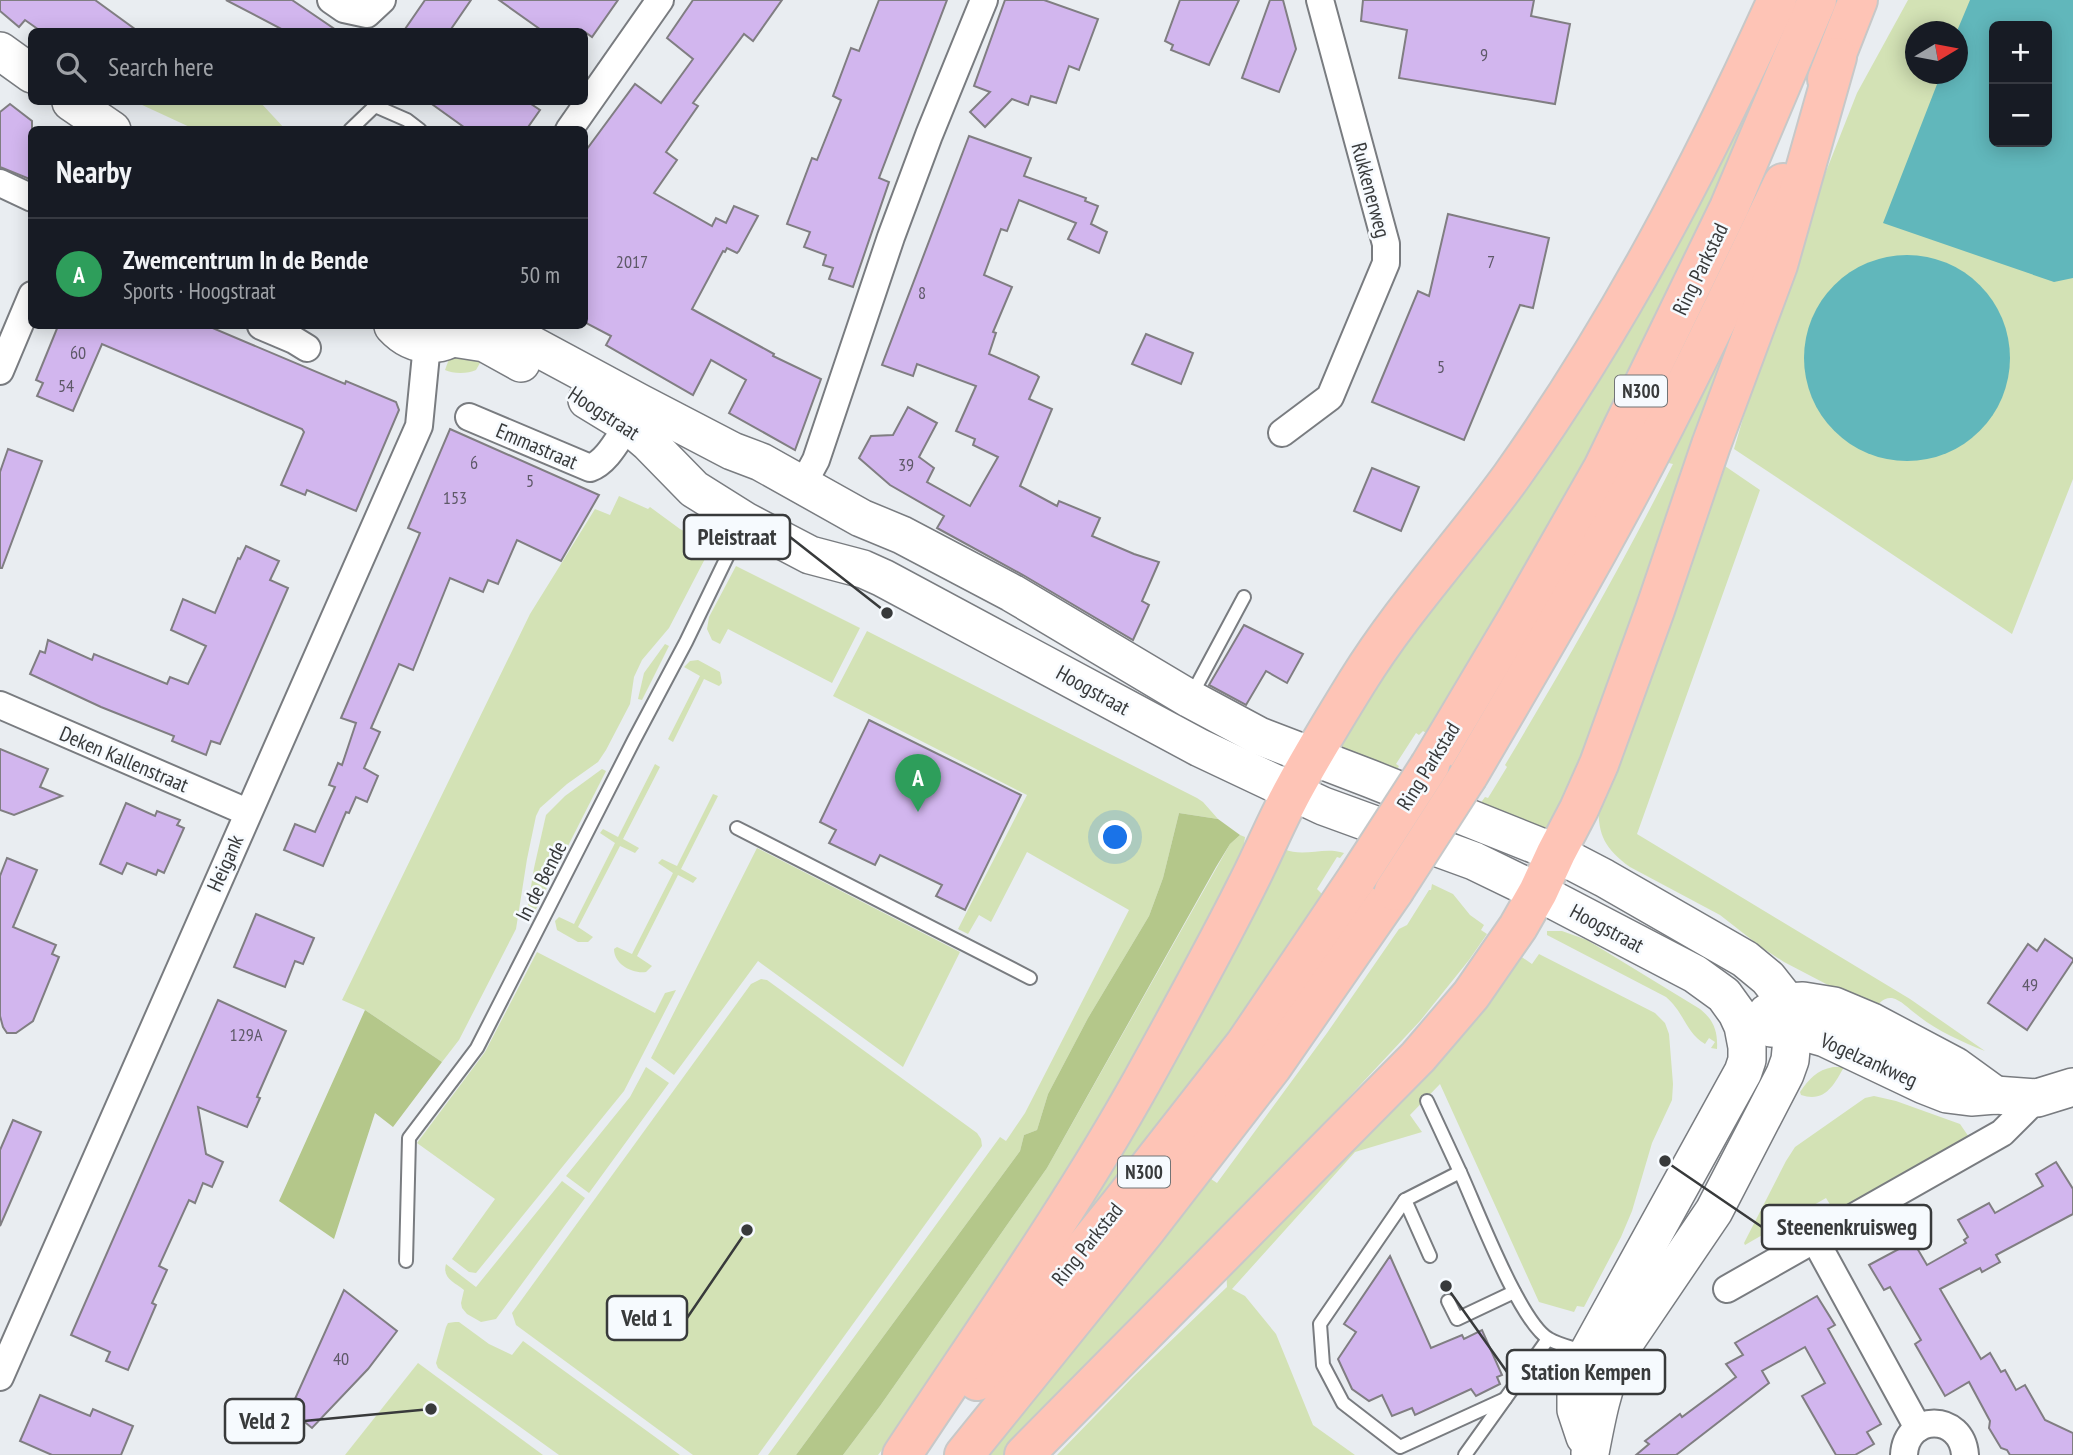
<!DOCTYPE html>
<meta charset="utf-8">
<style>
body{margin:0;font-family:"PT Sans Narrow",sans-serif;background:#242831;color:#f1f3f6}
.controls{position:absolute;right:21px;top:21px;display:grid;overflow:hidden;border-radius:10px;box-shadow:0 4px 18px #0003}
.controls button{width:63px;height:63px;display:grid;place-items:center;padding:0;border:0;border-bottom:2px solid #363941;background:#171b24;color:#f1f3f6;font:35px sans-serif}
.compass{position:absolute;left:1905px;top:21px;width:63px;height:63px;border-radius:50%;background:#171b24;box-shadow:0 4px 18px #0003;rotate:80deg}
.you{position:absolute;left:1116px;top:838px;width:24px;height:24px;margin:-18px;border:5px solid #fff;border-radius:50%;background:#1a73e8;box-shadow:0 0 0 10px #1a73e833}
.badge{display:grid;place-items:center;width:46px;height:46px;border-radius:50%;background:#c09dd2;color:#fff;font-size:23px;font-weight:700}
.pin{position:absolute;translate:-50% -58px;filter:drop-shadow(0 2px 4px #0008)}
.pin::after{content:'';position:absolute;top:37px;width:24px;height:21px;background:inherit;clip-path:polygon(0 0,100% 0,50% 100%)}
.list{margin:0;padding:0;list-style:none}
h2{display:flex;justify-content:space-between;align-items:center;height:91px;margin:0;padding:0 28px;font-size:30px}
h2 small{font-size:23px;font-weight:400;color:#9ea1a6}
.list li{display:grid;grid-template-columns:46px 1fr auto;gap:21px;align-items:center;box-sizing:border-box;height:112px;padding:0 28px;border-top:2px solid #363941}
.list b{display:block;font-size:26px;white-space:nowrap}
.list p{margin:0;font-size:23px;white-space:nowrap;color:#9ea1a6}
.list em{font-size:23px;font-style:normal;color:#9ea1a6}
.icon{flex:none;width:38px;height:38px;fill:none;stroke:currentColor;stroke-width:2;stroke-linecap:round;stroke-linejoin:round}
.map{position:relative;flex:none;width:2073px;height:1455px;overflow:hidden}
.search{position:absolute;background:#171b24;box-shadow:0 4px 18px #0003;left:28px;top:28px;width:560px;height:77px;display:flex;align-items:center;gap:18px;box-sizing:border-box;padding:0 24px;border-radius:10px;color:#9ea1a6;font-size:26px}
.panel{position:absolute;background:#171b24;box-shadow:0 4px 18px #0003;left:28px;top:126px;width:560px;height:203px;border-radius:10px}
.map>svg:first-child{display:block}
.green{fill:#d3e2b5;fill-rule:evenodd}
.forest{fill:#b4c78a}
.water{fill:#61b7bb;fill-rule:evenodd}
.building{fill:#d2b6ee;stroke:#807e82;stroke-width:2}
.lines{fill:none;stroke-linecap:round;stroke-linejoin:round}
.lane-casing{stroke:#797c80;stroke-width:16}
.street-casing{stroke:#797c80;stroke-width:30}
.secondary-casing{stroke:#797c80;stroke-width:40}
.highway-casing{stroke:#c7c8c8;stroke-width:42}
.lane{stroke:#fff;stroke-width:12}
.street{stroke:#fff;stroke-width:26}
.secondary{stroke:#fff;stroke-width:37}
.highway{stroke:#fec4b6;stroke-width:38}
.highway-bridge-casing{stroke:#c7c8c8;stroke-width:42;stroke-linecap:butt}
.highway-bridge{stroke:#fec4b6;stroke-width:38}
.labels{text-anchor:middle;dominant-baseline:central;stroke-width:5;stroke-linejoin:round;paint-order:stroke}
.number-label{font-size:18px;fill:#5e5968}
.shield{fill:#f6fafe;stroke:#717476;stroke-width:2}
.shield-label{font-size:19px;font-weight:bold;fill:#383a3b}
.street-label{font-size:21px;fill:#383a3b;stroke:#f6fafe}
.leader{fill:none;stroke:#383a3b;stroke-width:2.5}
.callout-dot{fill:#383a3b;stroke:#f6fafe;stroke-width:2.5}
.callout{fill:#f6fafe;stroke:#383a3b;stroke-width:2.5}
.callout-label{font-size:23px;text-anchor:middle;font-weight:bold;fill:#383a3b}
</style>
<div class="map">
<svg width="2073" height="1455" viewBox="0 0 2073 1455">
<rect width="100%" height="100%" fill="#e9edf1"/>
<!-- green -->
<g class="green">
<polygon points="1789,0 1799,0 1717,195 1605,427 1429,735 1423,731 1419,735 1416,733 1396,764 1399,766 1393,777 1332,757"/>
<path d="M1908,0H2073V479L2012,634L1734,449L1786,273L1857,93ZM1994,26H2047V142H1994ZM1916,32H1958V74H1916Z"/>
<polygon points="141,102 260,102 285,129 194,129 140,104"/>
<path d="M1764,260L1706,433L1550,838L1477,808L1485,797L1488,798L1507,767L1505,765L1508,760C1566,663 1622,565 1673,464L1664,462Z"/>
<path d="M453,354H485L476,370C468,374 453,374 445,370L449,359Z"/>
<path d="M1719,462L1760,490L1637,834L1910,999L1985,1051C1960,1041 1937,1031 1916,1014C1909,1009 1901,1000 1892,998C1884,997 1879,1003 1874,1009L1784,962L1761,947L1720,915L1630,867C1600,845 1597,830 1599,794Z"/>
<polygon points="619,496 648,509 650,507 680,529 707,543 708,553 669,628 642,660 634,677 630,704 606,750 598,762 567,784 540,808 536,816 527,859 516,929 459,1040 442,1062 365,1010 342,1000 530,614 595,509 610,515"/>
<polygon points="736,566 860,628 832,683 728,629 720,644 712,640 707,629 709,617"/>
<polygon points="867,631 1197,798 1203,802 1218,819 1179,813 1163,878 1149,916 1088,1018 1048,1094 1037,1130 1024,1135 1020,1151 796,1455 768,1455 1000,1137 1006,1141 1025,1113 1129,910 1027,852 991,922 979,915 968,934 958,929 1027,795 833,696"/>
<polygon points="665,644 669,646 642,700 638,699 644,673"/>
<polygon points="698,660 720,672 722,683 719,686 704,679 673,742 668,739 700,676 684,667 690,661"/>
<polygon points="655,764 660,767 623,839 639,848 635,853 620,846 578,927 593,937 588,942 578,942 557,930 555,921 559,917 574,924 615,843 600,833 603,829 618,837"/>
<polygon points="602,769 606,771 530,921 526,918 534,868 546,815 565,796"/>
<path d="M713,794L718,796L681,869L697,878L693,883L678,875L637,956L652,966L646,972C632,974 614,964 614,949L617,947L632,954L673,873L658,863L662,859L677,866Z"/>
<polygon points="1240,835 1245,837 1244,845 1250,846 1211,936 948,1365 878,1455 843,1455 880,1406 1047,1168 1230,844"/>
<polygon points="757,848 960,952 903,1067 758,961 674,1075 651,1058"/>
<path d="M1284,849C1304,858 1323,846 1344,853L1340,858L1337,857L1317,889L1325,897C1228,1041 1119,1177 1012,1314Z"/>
<polygon points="1432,884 1453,894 1470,915 1484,925 1481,930 1487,934 1469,960 1420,1021 1335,1112 1293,1164 1012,1455 985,1455 1208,1177 1217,1183 1327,1033 1399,929 1407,925 1429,890 1431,890"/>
<path d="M1547,931H1562L1587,940L1700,1009C1714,1020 1718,1032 1717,1049L1711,1048L1715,1042L1709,1038L1705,1044C1686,1033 1684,1012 1666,997L1547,935Z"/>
<polygon points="1513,951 1532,964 1539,954 1655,1013 1665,1023 1669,1034 1673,1084 1672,1100 1652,1143 1632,1211 1621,1237 1584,1307 1577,1306 1574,1312 1539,1302 1440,1084 1410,1115 1422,1132 1355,1152 1232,1289 1245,1296 1276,1334 1313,1425 1355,1455 1057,1455 1133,1377 1227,1287 1226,1264"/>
<polygon points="537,952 655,1013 665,993 676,990 624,1091 476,1273 469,1272 452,1259 495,1199 417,1143 485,1052"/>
<polygon points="761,979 767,980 977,1133 981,1139 982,1146 758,1455 693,1455 516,1325 512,1313 751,984"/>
<polygon points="646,1067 669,1083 589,1193 566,1176 630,1097"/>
<path d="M1833,1067H1844C1834,1085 1825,1103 1801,1095L1800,1092C1809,1079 1817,1070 1833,1067Z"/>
<polygon points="1874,1096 1896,1101 1960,1124 1971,1140 1837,1216 1826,1198 1745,1245 1744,1243 1786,1161 1795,1147 1865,1098"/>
<path d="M562,1181L585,1198L496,1319L481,1322L467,1314L462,1308L461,1303L464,1290C454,1282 442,1278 446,1264L476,1287Z"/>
<polygon points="455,1322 459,1322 489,1344 512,1355 523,1341 680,1455 559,1455 438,1368 436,1363 446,1327 448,1323"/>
<polygon points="418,1363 543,1455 345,1455"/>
</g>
<!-- forest -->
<g class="forest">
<polygon points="1179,813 1218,819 1240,835 1230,844 1216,867 1047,1168 880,1406 843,1455 796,1455 1020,1151 1024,1135 1037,1130 1048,1094 1088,1018 1149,916 1163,878"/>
<polygon points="365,1010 442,1062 393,1127 375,1113 334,1239 279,1201"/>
</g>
<!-- water -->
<g class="water">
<path d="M1970,0H2073V278L2054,282L1883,223L1941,74H1958L1957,31ZM1994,26H2047V142H1994Z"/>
<circle cx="1907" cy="358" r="103"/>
</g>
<!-- building -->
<g class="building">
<polygon points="0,0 95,0 139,32 42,32 25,20 19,27 0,11"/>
<polygon points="226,0 292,0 339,32 287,32"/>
<polygon points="425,0 471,0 449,32 403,32"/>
<polygon points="499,0 618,0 592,37 585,32 544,32"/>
<polygon points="693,0 782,0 753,41 744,34 693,103 698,106 666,152 677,160 654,193 712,226 716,218 726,223 734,206 758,216 739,251 737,253 727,248 725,252 723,251 692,309 774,354 773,356 821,379 795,450 729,413 746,380 711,360 693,395 606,345 611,336 584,322 584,153 635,84 661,103 693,59 667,38"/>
<polygon points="879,0 947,0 879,178 889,182 853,287 829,279 833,268 823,265 826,255 804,247 810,232 787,224 812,158 817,160 841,100 833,96 851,48 859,51"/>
<polygon points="1005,0 1044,0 1098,19 1079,70 1069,66 1056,103 1031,96 1028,105 1012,99 985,127 970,112 990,92 974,86"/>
<polygon points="1180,0 1239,0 1209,65 1171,50 1173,45 1165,41"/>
<polygon points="1270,0 1283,0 1296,49 1279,92 1242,78"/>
<polygon points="1363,0 1534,0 1531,16 1570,24 1555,104 1399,78 1407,30 1361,21"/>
<polygon points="429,102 528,102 540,110 526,130 468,130"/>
<polygon points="10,104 32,121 32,180 0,167 0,112"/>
<polygon points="969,136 1031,158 1024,176 1086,198 1085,201 1098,206 1091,224 1107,232 1099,253 1068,239 1076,223 1019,200 1007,231 1001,229 984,275 1012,287 993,332 996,333 989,354 1037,375 1039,377 1029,399 1052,409 1020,486 1057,506 1059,501 1100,518 1092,536 1134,554 1159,562 1142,601 1149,605 1133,640 1023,575 937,528 944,516 890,485 859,458 871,436 893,435 908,407 937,423 919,457 934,468 927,482 970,506 998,457 973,445 975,439 956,431 976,386 917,364 913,376 882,365"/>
<polygon points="1448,214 1549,238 1533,308 1520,305 1464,440 1372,402 1418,291 1429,296"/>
<polygon points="58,326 208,326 345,384 346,381 396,402 399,410 356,511 307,490 305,495 281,485 304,432 302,429 102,344 73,411 37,396 43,383 36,380"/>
<polygon points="1146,334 1193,353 1181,384 1132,364"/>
<polygon points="450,429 599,495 561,561 517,540 498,584 488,580 483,592 450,578 413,670 399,664 371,728 380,732 364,768 378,776 367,802 356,797 349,813 346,812 323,866 284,850 295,824 315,832 335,787 329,785 338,763 342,765 356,723 341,718 420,533 408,528"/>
<polygon points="8,449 42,461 2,568 0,568 0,472"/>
<polygon points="1372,468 1419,487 1401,531 1354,511"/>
<polygon points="246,546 279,561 270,580 288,588 220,744 211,741 206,755 172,741 174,736 101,707 30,674 40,651 45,653 48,640 92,660 94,654 167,684 170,677 188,684 206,646 171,630 183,599 215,613 238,558 240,559"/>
<polygon points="1244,625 1303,654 1287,683 1266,671 1246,705 1209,685"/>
<polygon points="869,720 1021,795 965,910 936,896 942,885 880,855 875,865 829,843 836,830 820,822"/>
<polygon points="0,749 48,769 40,787 62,796 14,815 0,810"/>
<polygon points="126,803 155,816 157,811 180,820 177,825 184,828 164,873 158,870 156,875 127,863 122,874 100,864"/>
<polygon points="7,858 37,870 13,927 56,945 52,954 59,957 33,1021 16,1033 7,1033 3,1027 0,1016 0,876"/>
<polygon points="256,914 314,938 303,964 295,961 285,987 234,967"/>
<polygon points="2045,939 2073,959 2073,961 2027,1030 1988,1003 2028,944 2037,951"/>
<polygon points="218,1000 286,1031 257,1097 260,1098 247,1127 198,1107 206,1154 223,1162 212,1187 203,1183 195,1203 189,1200 159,1266 167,1270 152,1303 156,1305 128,1370 106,1361 110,1352 71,1335"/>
<polygon points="13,1120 41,1132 0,1226 0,1150"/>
<polygon points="2056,1162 2073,1189 2073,1214 1996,1255 2000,1262 1982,1272 1980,1268 1940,1289 1981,1359 1990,1353 2001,1372 2005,1370 2016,1390 2025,1385 2045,1420 2073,1433 2073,1455 2010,1455 2007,1450 2001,1448 1989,1428 1990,1421 1969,1382 1945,1396 1915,1344 1921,1340 1890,1287 1884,1290 1869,1265 1908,1244 1917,1248 1927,1265 1966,1243 1964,1240 1968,1237 1958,1220 1989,1203 1995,1213 2043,1186 2036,1174"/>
<polygon points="1390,1256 1431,1348 1462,1335 1464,1339 1482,1330 1502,1375 1497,1377 1500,1384 1476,1396 1471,1389 1415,1415 1412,1408 1392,1416 1382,1395 1369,1401 1352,1389 1338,1359 1356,1332 1344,1324"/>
<polygon points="344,1290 397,1331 368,1369 312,1428 290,1410"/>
<polygon points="1817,1296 1835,1325 1828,1329 1881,1424 1867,1432 1874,1444 1855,1455 1836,1455 1802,1396 1825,1383 1805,1347 1762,1371 1769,1383 1676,1455 1636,1455 1649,1444 1645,1441 1680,1414 1682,1417 1736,1377 1726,1364 1743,1355 1735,1343"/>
<polygon points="40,1395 90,1416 93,1409 133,1426 121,1455 52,1455 20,1441"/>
</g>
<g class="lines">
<!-- lane casing -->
<g class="lane-casing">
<g id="lane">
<polyline points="350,130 375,106 407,120 420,130"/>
<polyline points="1191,696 1244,597"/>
<polyline points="737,828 1030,978"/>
<polyline points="1427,1101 1460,1172"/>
<polyline points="1405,1200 1320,1324 1323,1365 1343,1403 1400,1447 1505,1399"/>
<path d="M1430,1256L1405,1200L1460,1172C1476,1207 1520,1323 1549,1339C1559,1345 1574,1348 1585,1352"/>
<polyline points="406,1261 409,1138 477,1048 634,740 686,642 743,524"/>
<polyline points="1448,1301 1457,1319 1514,1292"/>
<polyline points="1465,1455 1548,1339"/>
</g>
</g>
<!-- street casing -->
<g class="street-casing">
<g id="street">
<polyline points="331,0 344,9 367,14 382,0"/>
<polyline points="569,130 660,0"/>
<polyline points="0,183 32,198"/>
<polyline points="261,326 294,340 307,348"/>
<polyline points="0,371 32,295"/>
<path d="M469,417L590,468C607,462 618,439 628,425"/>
<polyline points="1282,433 1330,397 1386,263 1386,244 1320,0"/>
<polyline points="802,486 816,460 891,237 929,135 984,0"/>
<polyline points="0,705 247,812"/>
<polyline points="1815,1240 1918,1428"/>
<polyline points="1727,1289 2002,1133 2037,1098"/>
<polyline points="0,1377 419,426 427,344"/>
<path d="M1904,1455C1906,1413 1962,1413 1965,1455"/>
</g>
</g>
<!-- secondary casing -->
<g class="secondary-casing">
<g id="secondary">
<polyline points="0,51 32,74"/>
<polyline points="71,102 112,130"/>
<path d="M393,326C414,349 445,350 466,326"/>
<path d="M497,326L640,403L732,451L761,462L861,518L902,535L1012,593L1190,699L1259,736L1371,779L1556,853L1604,878L1745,959L1768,978L1787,1002L1793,1029L1790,1060L1785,1074L1714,1211L1617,1354C1602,1389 1597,1416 1590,1453"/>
<polyline points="453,338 485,343 521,363"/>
<polyline points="587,400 628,425 649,443 694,489 745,521 810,555 863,569 883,578 1200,748 1323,806 1474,861 1538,892 1695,974 1724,995 1737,1013 1743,1026 1747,1047 1747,1060 1743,1072 1588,1353 1576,1389 1576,1410 1585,1437"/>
<polyline points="1767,1013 1787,1002 1803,1001 1834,1006 1872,1022 1955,1066 1995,1095"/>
<polyline points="1771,1028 1793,1029 1825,1038 1924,1085 1947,1094 1971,1097 1995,1095 2037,1098 2073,1087"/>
</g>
</g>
<!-- highway casing -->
<g class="highway-casing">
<g id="highway">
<polyline points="1827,79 1858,0"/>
<polyline points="1430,765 1518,617 1603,468 1729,208 1817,0"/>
<path d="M1468,776C1526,677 1585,577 1639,475C1690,379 1736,281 1783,183"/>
<polyline points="977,1381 1120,1204 1245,1044 1357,878"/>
<path d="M902,1455C984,1331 1070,1210 1142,1081C1178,1016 1214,951 1247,885C1264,852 1278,817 1296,785C1315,750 1336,716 1357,682C1402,609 1461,546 1511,477C1617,328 1702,166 1777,0"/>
<polyline points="964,1455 1145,1231 1272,1067 1394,891"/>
<polyline points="1024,1455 1418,1057 1471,995 1518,927 1538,892 1556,853 1579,809 1599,764 1655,610 1711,445 1778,265 1837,57"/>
</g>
</g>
<!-- lane -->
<use href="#lane" class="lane"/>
<!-- street -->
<use href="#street" class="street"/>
<!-- secondary -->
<use href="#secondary" class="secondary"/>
<!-- highway -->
<use href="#highway" class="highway"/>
<!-- highway-bridge casing -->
<g class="highway-bridge-casing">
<g id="highway-bridge">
<polyline points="1357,878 1430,765"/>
<polyline points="1394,891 1468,776"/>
</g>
</g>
<!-- highway-bridge -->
<use href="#highway-bridge" class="highway-bridge"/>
</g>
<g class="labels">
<!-- number labels -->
<g class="number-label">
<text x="1484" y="54">9</text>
<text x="632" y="261">2017</text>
<text x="1491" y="261">7</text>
<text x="922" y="292">8</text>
<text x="78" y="352">60</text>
<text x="1441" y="366">5</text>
<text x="66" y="385">54</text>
<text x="474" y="462">6</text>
<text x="906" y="464">39</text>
<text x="530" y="480">5</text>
<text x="455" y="497">153</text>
<text x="2030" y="984">49</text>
<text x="246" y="1034">129A</text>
<text x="341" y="1358">40</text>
</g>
<!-- shield labels -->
<g class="shield">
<rect x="1615" y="375.5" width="52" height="31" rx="5"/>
<rect x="1118" y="1156.5" width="52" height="31" rx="5"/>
</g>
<g class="shield-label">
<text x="1641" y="391">N300</text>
<text x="1144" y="1172">N300</text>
</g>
<!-- street labels -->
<g class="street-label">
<text transform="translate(1371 190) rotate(75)">Rukkenerweg</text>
<text transform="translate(1700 269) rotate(-64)">Ring Parkstad</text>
<text transform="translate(604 413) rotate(33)">Hoogstraat</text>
<text transform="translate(537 446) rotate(23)">Emmastraat</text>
<text transform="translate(1093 690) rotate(29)">Hoogstraat</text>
<text transform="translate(124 759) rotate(23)">Deken Kallenstraat</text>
<text transform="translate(1428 766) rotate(-58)">Ring Parkstad</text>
<text transform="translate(225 863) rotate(-66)">Heigank</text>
<text transform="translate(541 881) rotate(-63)">In de Bende</text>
<text transform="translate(1607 928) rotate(28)">Hoogstraat</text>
<text transform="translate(1869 1060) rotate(24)">Vogelzankweg</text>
<text transform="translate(1087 1244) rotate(-51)">Ring Parkstad</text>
</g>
</g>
<!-- callouts -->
<path class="leader" d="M887 613L790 537M1665 1161L1762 1227M747 1230L687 1318M1446 1286L1507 1372M431 1409L304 1421"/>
<g class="callout-dot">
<circle cx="887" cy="613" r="7"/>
<circle cx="1665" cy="1161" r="7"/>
<circle cx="747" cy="1230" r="7"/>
<circle cx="1446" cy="1286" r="7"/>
<circle cx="431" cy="1409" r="7"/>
</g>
<g class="callout">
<rect x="684" y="515" width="106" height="44" rx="7"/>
<rect x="1762" y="1205" width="169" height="44" rx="7"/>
<rect x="607" y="1296" width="80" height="44" rx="7"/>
<rect x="1507" y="1350" width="158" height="44" rx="7"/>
<rect x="225" y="1399" width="79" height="44" rx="7"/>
</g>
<g class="callout-label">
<text x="737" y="545">Pleistraat</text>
<text x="1847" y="1235">Steenenkruisweg</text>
<text x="647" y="1326">Veld 1</text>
<text x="1586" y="1380">Station Kempen</text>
<text x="265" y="1429">Veld 2</text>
</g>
</svg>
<div class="controls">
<button>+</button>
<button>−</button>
</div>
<svg class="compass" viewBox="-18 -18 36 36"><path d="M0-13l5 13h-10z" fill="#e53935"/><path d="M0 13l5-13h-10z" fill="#9ea1a6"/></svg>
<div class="you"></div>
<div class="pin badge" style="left:918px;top:812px;background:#2e9e5b">A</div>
<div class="search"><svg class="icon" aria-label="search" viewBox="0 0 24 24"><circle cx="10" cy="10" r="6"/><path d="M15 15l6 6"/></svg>Search here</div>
<section class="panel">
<h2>Nearby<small></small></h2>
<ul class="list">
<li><span class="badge" style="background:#2e9e5b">A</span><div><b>Zwemcentrum In de Bende</b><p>Sports · Hoogstraat</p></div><em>50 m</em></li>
</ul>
</section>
</div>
